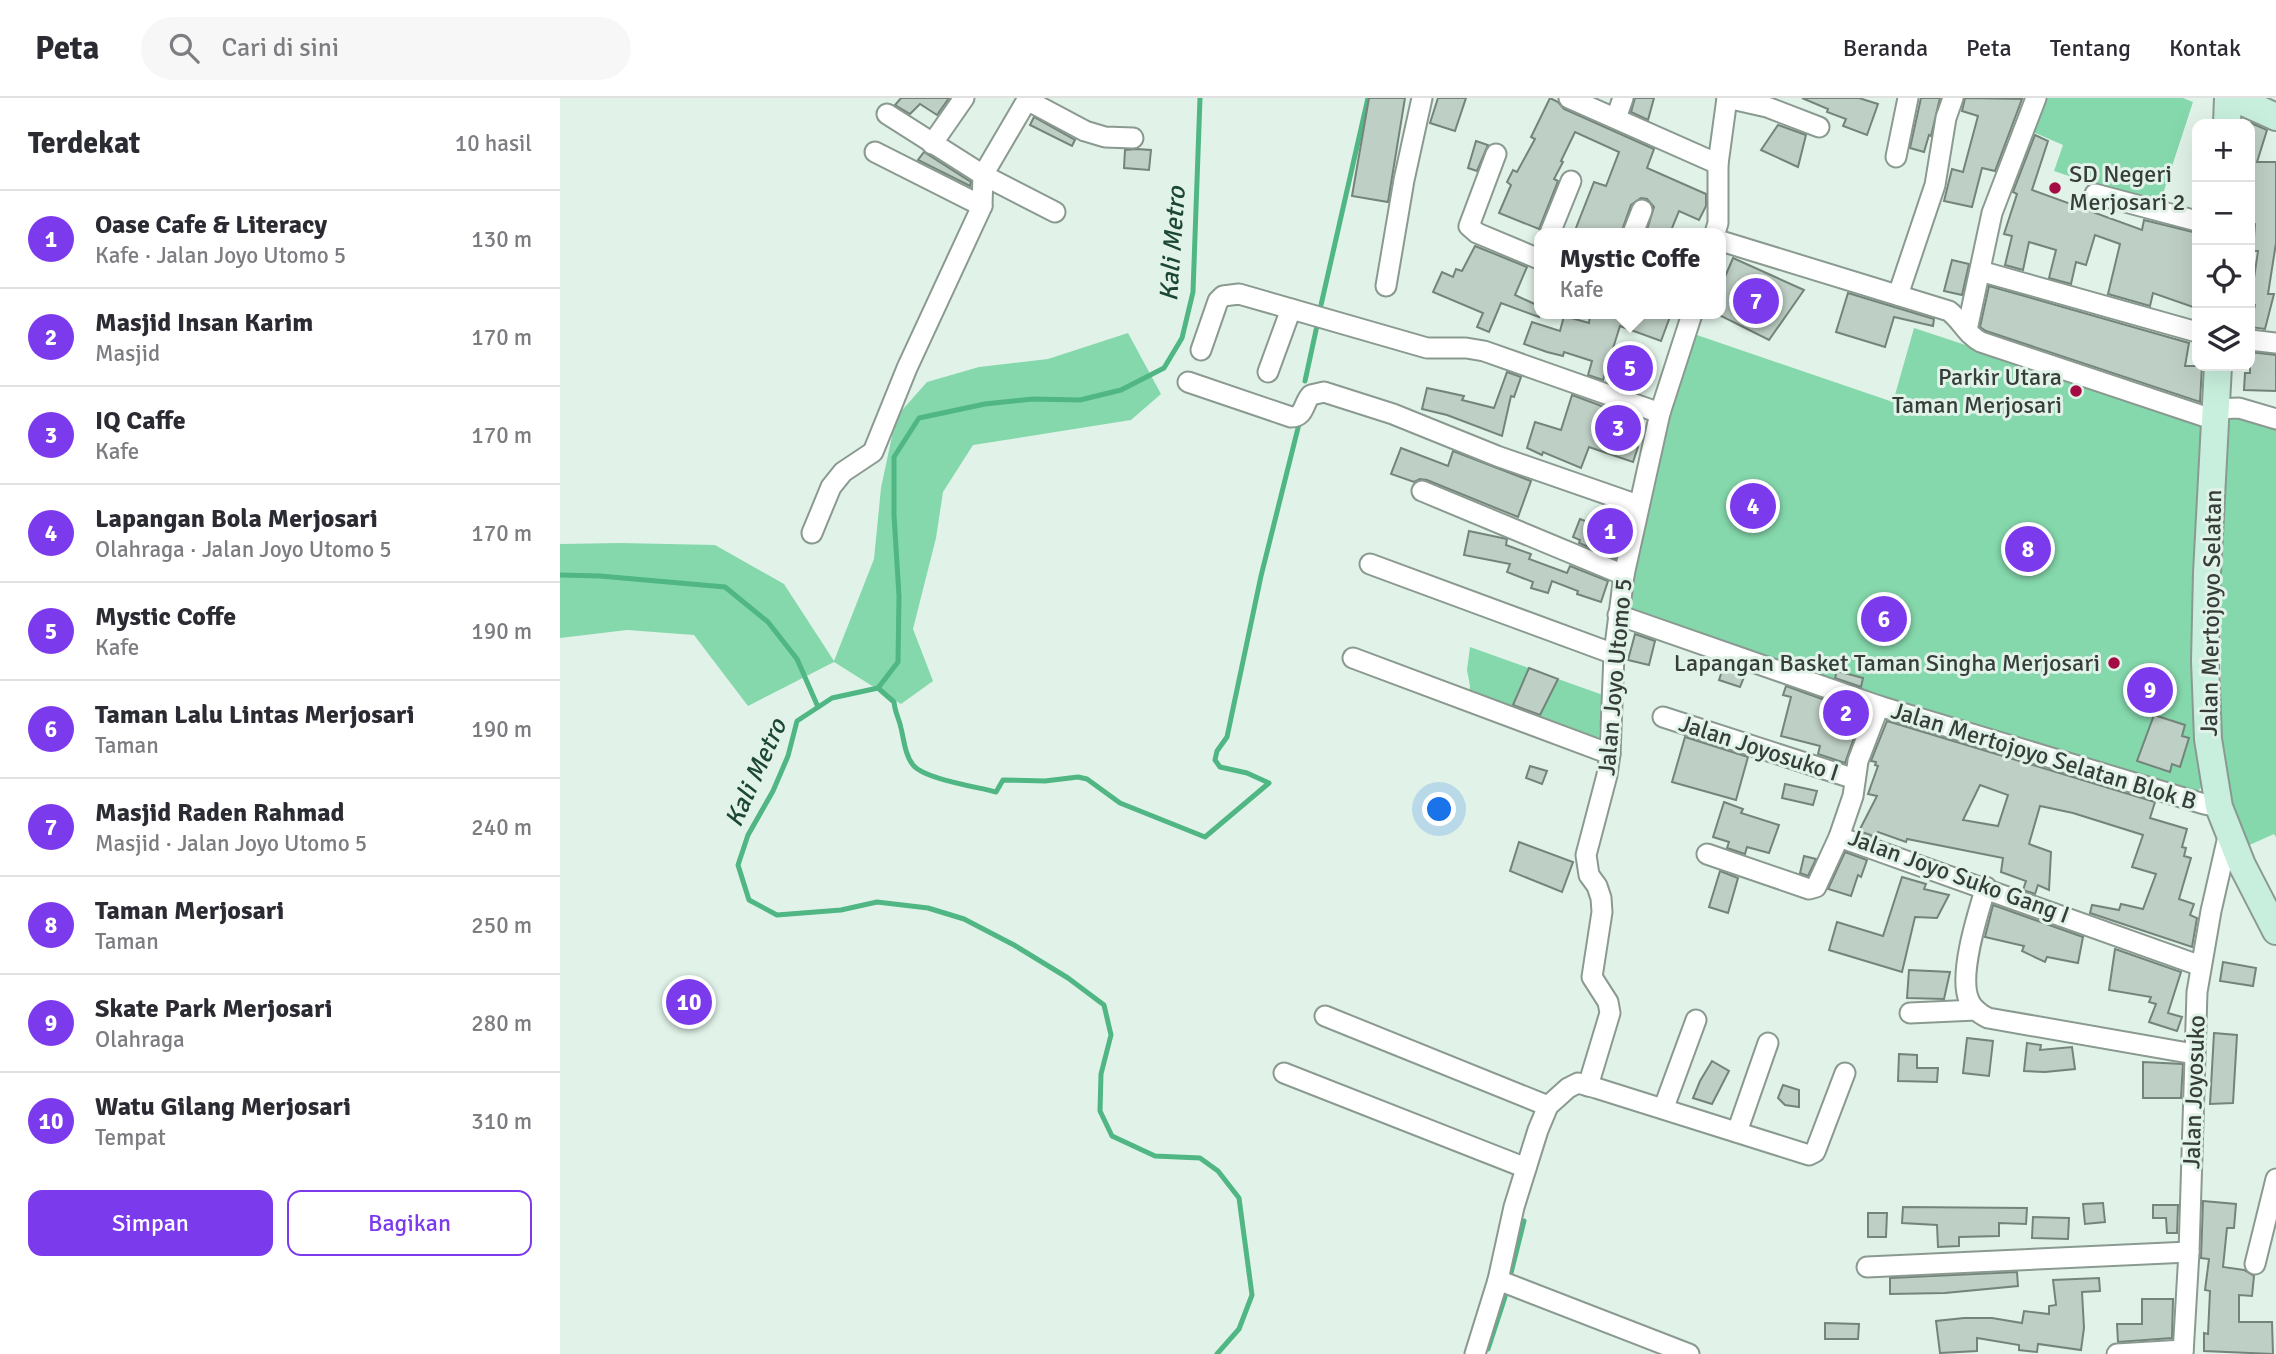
<!DOCTYPE html>
<html lang="id">
<meta charset="utf-8">
<style>
body{margin:0;font-family:Signika,sans-serif;background:#f7f7f7;color:#2b2b33}
.controls{position:absolute;right:21px;top:21px;display:grid;overflow:hidden;border-radius:14px;box-shadow:0 7px 28px #0002}
.controls button{width:63px;height:63px;display:grid;place-items:center;padding:0;border:0;border-bottom:2px solid #e1e1e2;background:#fff;color:#2b2b33;font:35px sans-serif}
.you{position:absolute;left:880px;top:712px;width:24px;height:24px;margin:-18px;border:5px solid #fff;border-radius:50%;background:#1a73e8;box-shadow:0 0 0 10px #1a73e833}
.badge{display:grid;place-items:center;width:46px;height:46px;border-radius:50%;background:#7c3aed;color:#fff;font-size:23px;font-weight:700}
.pin{position:absolute;translate:-50% -50%;border:4px solid #fff;box-shadow:0 2px 7px #0006}
.popup{position:absolute;left:974px;top:130px;width:192px;height:91px;box-sizing:border-box;display:grid;place-content:center;border-radius:14px;background:#fff;filter:drop-shadow(0 2px 5px #0005);font-size:23px;white-space:nowrap;color:#7c7c81}
.popup b{font-size:26px;color:#2b2b33}
.popup::after{content:'';position:absolute;left:50%;top:100%;margin-left:-14px;border:14px solid transparent;border-top-color:#fff}
.list{margin:0;padding:0;list-style:none}
h2{display:flex;justify-content:space-between;align-items:center;height:91px;margin:0;padding:0 28px;font-size:30px}
h2 small{font-size:23px;font-weight:400;color:#7c7c81}
.list li{display:grid;grid-template-columns:46px 1fr auto;gap:21px;align-items:center;box-sizing:border-box;height:98px;padding:0 28px;border-top:2px solid #e1e1e2}
.list b{display:block;font-size:26px;white-space:nowrap}
.list p{margin:0;font-size:23px;white-space:nowrap;color:#7c7c81}
.list em{font-size:23px;font-style:normal;color:#7c7c81}
.actions{display:flex;gap:14px;padding:21px 28px}
.actions a{flex:1;padding:16px 0;border:2px solid #7c3aed;border-radius:14px;text-align:center;font-size:24px;color:#7c3aed}
.actions .main{background:#7c3aed;color:#fff}
.icon{flex:none;width:38px;height:38px;fill:none;stroke:currentColor;stroke-width:2;stroke-linecap:round;stroke-linejoin:round}
.map{position:relative;flex:none;width:1716px;height:1256px;overflow:hidden}
header{display:flex;align-items:center;gap:42px;box-sizing:border-box;height:98px;padding:0 35px;background:#fff;border-bottom:2px solid #e1e1e2}
header strong{font-size:33px}
nav{display:flex;gap:38px;margin-inline-start:auto;font-size:24px}
.search{width:490px;height:63px;background:#f7f7f7;display:flex;align-items:center;gap:18px;box-sizing:border-box;padding:0 24px;border-radius:38px;color:#7c7c81;font-size:26px}
main{display:flex}
aside{flex:1;background:#fff}
.map>svg:first-child{display:block}
.green{fill:#85d8ac}
.lines{fill:none;stroke-linecap:round;stroke-linejoin:round}
.stream{stroke:#4fb684;stroke-width:5}
.building{fill:#becfc5;stroke:#74847a;stroke-width:2;fill-rule:evenodd}
.street-casing{stroke:#8a9a90;stroke-width:23}
.secondary-casing{stroke:#8a9a90;stroke-width:30}
.street{stroke:#fff;stroke-width:19}
.secondary{stroke:#c8efdd;stroke-width:26}
.poi-dot{fill:#a40b42;stroke:#e1f3e9;stroke-width:2.5}
.labels{text-anchor:middle;dominant-baseline:central;stroke-width:6;stroke-linejoin:round;paint-order:stroke}
.poi-label{font-size:24px;fill:#373e3a;stroke:#e1f3e9;text-anchor:end}
.street-label{font-size:24px;fill:#373e3a;stroke:#e1f3e9}
.water-label{font-size:26px;font-style:italic;fill:#1c4732;stroke:#e1f3e9}
</style>
<header>
<strong>Peta</strong>
<div class="search"><svg class="icon" aria-label="search" viewBox="0 0 24 24"><circle cx="10" cy="10" r="6"/><path d="M15 15l6 6"/></svg>Cari di sini</div>
<nav><a>Beranda</a><a>Peta</a><a>Tentang</a><a>Kontak</a></nav>
</header>
<main>
<aside>
<h2>Terdekat<small>10 hasil</small></h2>
<ul class="list">
<li><span class="badge">1</span><div><b>Oase Cafe &amp; Literacy</b><p>Kafe · Jalan Joyo Utomo 5</p></div><em>130 m</em></li>
<li><span class="badge">2</span><div><b>Masjid Insan Karim</b><p>Masjid</p></div><em>170 m</em></li>
<li><span class="badge">3</span><div><b>IQ Caffe</b><p>Kafe</p></div><em>170 m</em></li>
<li><span class="badge">4</span><div><b>Lapangan Bola Merjosari</b><p>Olahraga · Jalan Joyo Utomo 5</p></div><em>170 m</em></li>
<li><span class="badge">5</span><div><b>Mystic Coffe</b><p>Kafe</p></div><em>190 m</em></li>
<li><span class="badge">6</span><div><b>Taman Lalu Lintas Merjosari</b><p>Taman</p></div><em>190 m</em></li>
<li><span class="badge">7</span><div><b>Masjid Raden Rahmad</b><p>Masjid · Jalan Joyo Utomo 5</p></div><em>240 m</em></li>
<li><span class="badge">8</span><div><b>Taman Merjosari</b><p>Taman</p></div><em>250 m</em></li>
<li><span class="badge">9</span><div><b>Skate Park Merjosari</b><p>Olahraga</p></div><em>280 m</em></li>
<li><span class="badge">10</span><div><b>Watu Gilang Merjosari</b><p>Tempat</p></div><em>310 m</em></li>
</ul>
<div class="actions"><a class="main">Simpan</a><a>Bagikan</a></div>
</aside>
<div class="map">
<svg width="1716" height="1256" viewBox="0 0 1716 1256">
<rect width="100%" height="100%" fill="#e1f3e9"/>
<!-- green -->
<g class="green">
<polygon points="1480,0 1623,0 1633,4 1599,108 1494,73 1503,47 1466,31"/>
<polygon points="1354,230 1643,325 1637,618 1642,688 1638,693 1630,694 1260,579 1066,511 1102,337 1134,236 1333,304"/>
<polygon points="568,235 601,296 571,322 413,347 383,394 376,440 353,531 373,583 341,606 274,564 188,608 134,537 67,532 0,540 0,446 60,445 155,447 224,486 274,563 314,461 321,390 336,319 367,284 419,269 488,261"/>
<path d="M1672,320L1692,322L1716,330V739L1714,736L1685,749C1657,681 1661,621 1661,549C1661,474 1664,400 1668,325Z"/>
<polygon points="910,549 969,570 950,613 909,598 910,588 907,572"/>
<polygon points="998,581 1043,597 1038,646 976,625"/>
</g>
<g class="lines">
<!-- stream -->
<g class="stream">
<polyline points="640,0 633,194 622,240 604,270 561,292 520,302 473,301 425,306 359,320 334,359 334,417 339,498 338,564 318,590 272,600 237,623 228,658 213,693 188,737 178,767 189,802 217,817 281,812 317,804 368,810 404,821 454,847 508,880 544,907 551,937 541,976 540,1013 552,1038 595,1058 640,1060 658,1073 679,1100 692,1197 679,1231 657,1256"/>
<polyline points="761,207 808,0"/>
<polyline points="745,283 758,223"/>
<polyline points="0,477 40,478 165,489 208,524 237,561 258,609"/>
<path d="M318,590L334,604C335,615 339,620 341,630C344,642 345,657 353,667C364,681 418,689 436,694L443,682L485,683L518,679L527,681L560,705L645,739L709,685L687,675L660,669L655,662L657,653L667,639L701,478L739,326"/>
<polyline points="950,1179 964,1123"/>
<polyline points="928,1251 945,1199"/>
</g>
</g>
<!-- building -->
<g class="building">
<polygon points="341,0 389,0 377,17 360,6 350,16 335,7"/>
<polygon points="809,0 845,0 828,104 792,98"/>
<polygon points="878,0 906,0 895,33 870,25"/>
<polygon points="990,0 998,4 1004,11 1094,51 1087,70 1146,96 1146,108 1139,122 1119,113 1110,135 1086,135 1094,109 1087,101 1081,100 1071,107 1061,135 1014,135 1034,84 1046,88 1059,54 1015,34 1001,63 1003,64 994,81 998,83 979,131 939,115 951,87 947,84 953,72 957,74 975,41 971,39"/>
<polygon points="1075,0 1094,0 1088,22 1071,14"/>
<polygon points="1242,0 1299,0 1318,6 1307,37 1283,28 1286,21 1267,14 1268,11"/>
<polygon points="1361,0 1380,0 1371,38 1369,37 1364,54 1350,50"/>
<polygon points="1405,0 1462,1 1435,73 1422,70 1412,109 1384,103 1392,71 1403,74 1418,18 1402,13"/>
<polygon points="474,19 515,42 512,48 470,27"/>
<polygon points="1691,25 1707,32 1697,64 1716,64 1716,145 1708,196 1714,196 1705,231 1690,229 1695,207 1690,207 1698,153 1693,153 1695,126 1690,125 1694,86 1691,86"/>
<polygon points="1218,27 1246,37 1238,69 1201,52"/>
<polygon points="1475,37 1488,43 1472,92 1582,132 1584,122 1637,135 1637,198 1633,209 1593,195 1590,208 1548,196 1560,146 1535,137 1526,167 1516,164 1511,186 1489,180 1496,152 1469,144 1463,172 1445,167 1452,138 1444,136 1457,96 1453,94"/>
<polygon points="916,43 928,47 917,73 908,70"/>
<polygon points="577,51 591,52 589,72 564,70 565,52"/>
<polygon points="364,54 411,84 410,88 358,62"/>
<polygon points="915,148 967,169 955,197 979,208 979,219 941,205 929,234 917,229 923,215 873,194 882,174 893,179 896,171 902,173"/>
<polygon points="1173,160 1244,192 1209,242 1161,218 1161,188"/>
<polygon points="1392,162 1409,166 1402,197 1384,193"/>
<polygon points="1429,188 1629,245 1625,268 1642,268 1640,304 1426,233 1420,229"/>
<polygon points="1288,195 1374,221 1373,228 1334,219 1325,249 1276,234"/>
<polygon points="1030,216 1111,216 1101,243 1060,228 1043,282 1028,277 1032,263 1004,254 1003,258 987,254 964,246 972,224 1000,233 1004,218 1029,225"/>
<polygon points="1690,254 1716,257 1716,293 1684,292 1685,275 1690,275"/>
<polygon points="947,274 961,279 954,299 951,298 942,338 887,317 862,311 867,290 904,298 902,302 934,310"/>
<polygon points="1012,297 1082,323 1071,347 1078,349 1073,364 1029,349 1021,370 983,354 982,357 967,350 975,324 1001,332"/>
<polygon points="841,350 888,368 893,353 971,383 958,419 867,382 860,381 854,384 831,376"/>
<polygon points="1020,421 1033,426 1030,435 1059,443 1055,460 1019,445 1020,442 1013,439"/>
<polygon points="909,433 947,441 946,447 971,456 969,461 1007,475 1010,468 1048,483 1041,504 1017,496 1018,493 992,483 988,495 971,490 973,484 947,474 950,466 904,457"/>
<polygon points="1075,536 1095,543 1089,567 1068,562"/>
<polygon points="1164,567 1186,574 1180,589 1159,582"/>
<polygon points="969,570 998,581 980,617 953,607"/>
<polygon points="1277,573 1303,580 1301,589 1275,580"/>
<polygon points="1226,588 1301,615 1302,617 1285,665 1258,656 1260,648 1221,638 1231,599 1223,597"/>
<polygon points="1594,617 1625,627 1622,638 1629,640 1620,669 1612,666 1610,674 1577,663"/>
<path d="M1327,623L1595,704L1590,720L1627,731L1622,749L1626,750L1624,758L1631,760L1619,801L1634,806L1630,817L1637,820L1632,849L1530,815L1532,807L1559,812L1561,806L1583,811L1596,776L1572,769L1583,737L1513,715L1480,708L1469,746L1491,754L1489,792L1478,787L1475,796L1463,792L1466,783L1441,774L1443,760L1347,741L1346,744L1318,734L1316,739L1299,733L1317,698L1308,696L1318,668L1315,667L1316,664L1311,663ZM1420,687L1448,697L1438,728L1403,722Z"/>
<polygon points="1125,639 1188,659 1176,702 1112,684"/>
<polygon points="970,668 987,673 982,686 966,680"/>
<polygon points="1225,686 1257,693 1253,707 1222,700"/>
<polygon points="1164,704 1183,711 1181,715 1219,727 1209,755 1187,749 1185,756 1167,750 1169,744 1153,739"/>
<polygon points="959,744 1013,764 1002,794 950,773"/>
<polygon points="1285,754 1307,762 1301,779 1298,777 1291,798 1268,791"/>
<polygon points="1244,758 1256,761 1248,778 1240,775"/>
<polygon points="1160,773 1178,780 1168,815 1149,809"/>
<polygon points="1342,779 1366,786 1364,791 1389,797 1377,820 1355,819 1342,874 1269,852 1277,824 1323,838"/>
<polygon points="1433,807 1523,839 1518,865 1487,859 1485,864 1462,853 1464,848 1425,839"/>
<polygon points="1555,851 1621,874 1608,915 1622,919 1617,933 1589,924 1596,906 1589,904 1591,899 1549,892"/>
<polygon points="1663,864 1696,870 1693,888 1660,883"/>
<polygon points="1349,872 1390,874 1384,901 1347,900"/>
<polygon points="1654,935 1677,937 1673,1005 1650,1006"/>
<polygon points="1407,940 1433,943 1429,978 1403,975"/>
<polygon points="1467,945 1481,947 1480,952 1512,949 1515,971 1485,974 1464,973"/>
<polygon points="1339,956 1357,957 1357,970 1378,970 1377,984 1338,983"/>
<polygon points="1152,963 1169,973 1152,1006 1133,1000 1140,983"/>
<polygon points="1583,964 1623,966 1621,1000 1583,1000"/>
<polygon points="1223,987 1239,992 1239,1009 1225,1007 1218,1000"/>
<polygon points="1643,1103 1676,1106 1674,1130 1667,1130 1663,1169 1684,1172 1694,1178 1692,1198 1679,1197 1679,1224 1712,1224 1713,1256 1644,1253 1644,1235 1648,1236 1650,1193 1645,1192 1649,1161 1641,1160"/>
<polygon points="1543,1105 1545,1124 1525,1126 1523,1106"/>
<polygon points="1593,1107 1618,1107 1617,1135 1607,1135 1606,1120 1593,1120"/>
<polygon points="1343,1109 1467,1110 1466,1126 1439,1125 1439,1138 1399,1139 1399,1148 1378,1149 1377,1127 1342,1125"/>
<polygon points="1308,1115 1327,1115 1326,1139 1308,1139"/>
<polygon points="1473,1119 1509,1120 1508,1141 1472,1140"/>
<polygon points="1457,1174 1458,1188 1385,1195 1330,1196 1330,1180"/>
<polygon points="1539,1180 1540,1193 1522,1194 1524,1230 1521,1252 1478,1246 1477,1254 1459,1252 1459,1247 1417,1240 1417,1253 1380,1255 1376,1223 1404,1220 1432,1220 1462,1225 1464,1213 1489,1216 1489,1208 1496,1207 1493,1182"/>
<polygon points="1582,1201 1613,1201 1612,1240 1558,1244 1557,1226 1582,1226"/>
<polygon points="1265,1225 1299,1226 1298,1241 1265,1241"/>
</g>
<g class="lines">
<!-- street casing -->
<g class="street-casing">
<g id="street">
<polyline points="468,0 467,2 525,33 545,39 573,40"/>
<polyline points="1009,0 1158,66"/>
<polyline points="1167,0 1207,9 1259,29"/>
<polyline points="327,16 423,77 495,114"/>
<polyline points="1056,20 1063,0"/>
<polyline points="372,46 404,0"/>
<polyline points="315,54 422,108"/>
<polyline points="936,56 909,128 917,135 979,161"/>
<polyline points="1336,59 1348,0"/>
<polyline points="1535,96 1637,123"/>
<polyline points="990,135 1011,83"/>
<polyline points="1073,135 1082,112"/>
<polyline points="1155,135 1158,125 1158,66 1167,0"/>
<path d="M1161,143L1389,213C1401,222 1408,238 1421,244L1655,322"/>
<polyline points="1420,173 1637,234"/>
<polyline points="826,188 844,82 862,0"/>
<polyline points="1338,197 1375,87 1386,20 1393,0"/>
<polyline points="1407,232 1432,115 1476,0"/>
<polyline points="1690,242 1716,245"/>
<polyline points="641,252 658,203 663,198 679,196 867,250 906,250 924,253 1100,315"/>
<polyline points="708,274 731,211"/>
<path d="M628,284L731,319C745,319 743,305 751,297L764,294L833,316L937,358L1078,407"/>
<polyline points="1656,311 1679,310 1716,321"/>
<polyline points="862,393 1064,477"/>
<polyline points="252,435 271,389 283,374 313,354 347,270 422,108 423,77 467,2"/>
<polyline points="810,466 1054,556"/>
<polyline points="1058,517 1319,608 1644,706 1659,709"/>
<polyline points="793,560 1050,656"/>
<polyline points="1103,619 1295,681"/>
<polyline points="1279,739 1641,868"/>
<polyline points="1147,756 1249,791 1256,789 1279,739 1293,698 1298,663 1319,608"/>
<path d="M1426,789C1418,815 1398,877 1409,902C1412,910 1420,916 1428,920L1634,956"/>
<polyline points="1350,915 1416,912"/>
<polyline points="765,918 988,1008"/>
<polyline points="724,975 966,1070"/>
<polyline points="1028,988 1050,915 1048,904 1032,879 1042,814 1041,800 1037,788 1029,777 1026,757 1047,677 1050,656 1054,556 1064,477 1100,315 1132,216"/>
<polyline points="1104,1009 1136,922"/>
<polyline points="1177,1034 1208,945"/>
<polyline points="1695,1166 1716,1081"/>
<polyline points="1307,1169 1629,1154"/>
<polyline points="938,1182 1129,1256"/>
<polyline points="915,1256 938,1182 954,1109 978,1032 988,1008 1008,990 1018,985 1036,990 1249,1057 1255,1054 1285,975"/>
<polyline points="1557,1256 1623,1252"/>
<polyline points="1623,1256 1629,1154 1637,894 1651,813 1669,734"/>
</g>
</g>
<!-- secondary casing -->
<g class="secondary-casing">
<g id="secondary">
<polyline points="1674,0 1716,19"/>
<polyline points="1667,26 1668,0"/>
<polyline points="1658,268 1647,475 1645,563 1648,641 1659,709 1682,767 1716,833"/>
</g>
</g>
<!-- street -->
<use href="#street" class="street"/>
<!-- secondary -->
<use href="#secondary" class="secondary"/>
</g>
<!-- markers -->
<g class="poi-dot">
<circle cx="1495" cy="90" r="7"/>
<circle cx="1516" cy="293" r="7"/>
<circle cx="1554" cy="565" r="7"/>
</g>
<g class="labels">
<!-- poi labels -->
<g class="poi-label">
<text x="1509" y="76" text-anchor="start">SD Negeri<tspan x="1509" dy="28">Merjosari 2</tspan></text>
<text x="1502" y="279">Parkir Utara<tspan x="1502" dy="28">Taman Merjosari</tspan></text>
<text x="1540" y="565">Lapangan Basket Taman Singha Merjosari</text>
</g>
<!-- street labels -->
<g class="street-label">
<text transform="translate(1651 515) rotate(-89)">Jalan Mertojoyo Selatan</text>
<text transform="translate(1055 579) rotate(-85)">Jalan Joyo Utomo 5</text>
<text transform="translate(1199 650) rotate(18)">Jalan Joyosuko I</text>
<text transform="translate(1484 658) rotate(17)">Jalan Mertojoyo Selatan Blok B</text>
<text transform="translate(1399 778) rotate(20)">Jalan Joyo Suko Gang I</text>
<text transform="translate(1634 994) rotate(-88)">Jalan Joyosuko</text>
</g>
<!-- water labels -->
<g class="water-label">
<text transform="translate(613 146) rotate(-86)">Kali Metro</text>
<text transform="translate(196 675) rotate(-66)">Kali Metro</text>
</g>
</g>
</svg>
<div class="controls">
<button>+</button>
<button>−</button>
<button><svg class="icon" aria-label="locate" viewBox="0 0 24 24"><circle cx="12" cy="12" r="6"/><path d="M12 2v4M12 18v4M2 12h4M18 12h4"/></svg></button>
<button><svg class="icon" aria-label="layers" viewBox="0 0 24 24"><path d="M12 4l9 5-9 5-9-5zM3 14l9 5 9-5"/></svg></button>
</div>
<div class="you"></div>
<div class="pin badge" style="left:1050px;top:433px">1</div>
<div class="pin badge" style="left:1286px;top:615px">2</div>
<div class="pin badge" style="left:1058px;top:330px">3</div>
<div class="pin badge" style="left:1193px;top:408px">4</div>
<div class="pin badge" style="left:1070px;top:270px">5</div>
<div class="popup"><b>Mystic Coffe</b>Kafe</div>
<div class="pin badge" style="left:1324px;top:521px">6</div>
<div class="pin badge" style="left:1196px;top:203px">7</div>
<div class="pin badge" style="left:1468px;top:451px">8</div>
<div class="pin badge" style="left:1590px;top:592px">9</div>
<div class="pin badge" style="left:129px;top:904px">10</div>
</div>
</main>
